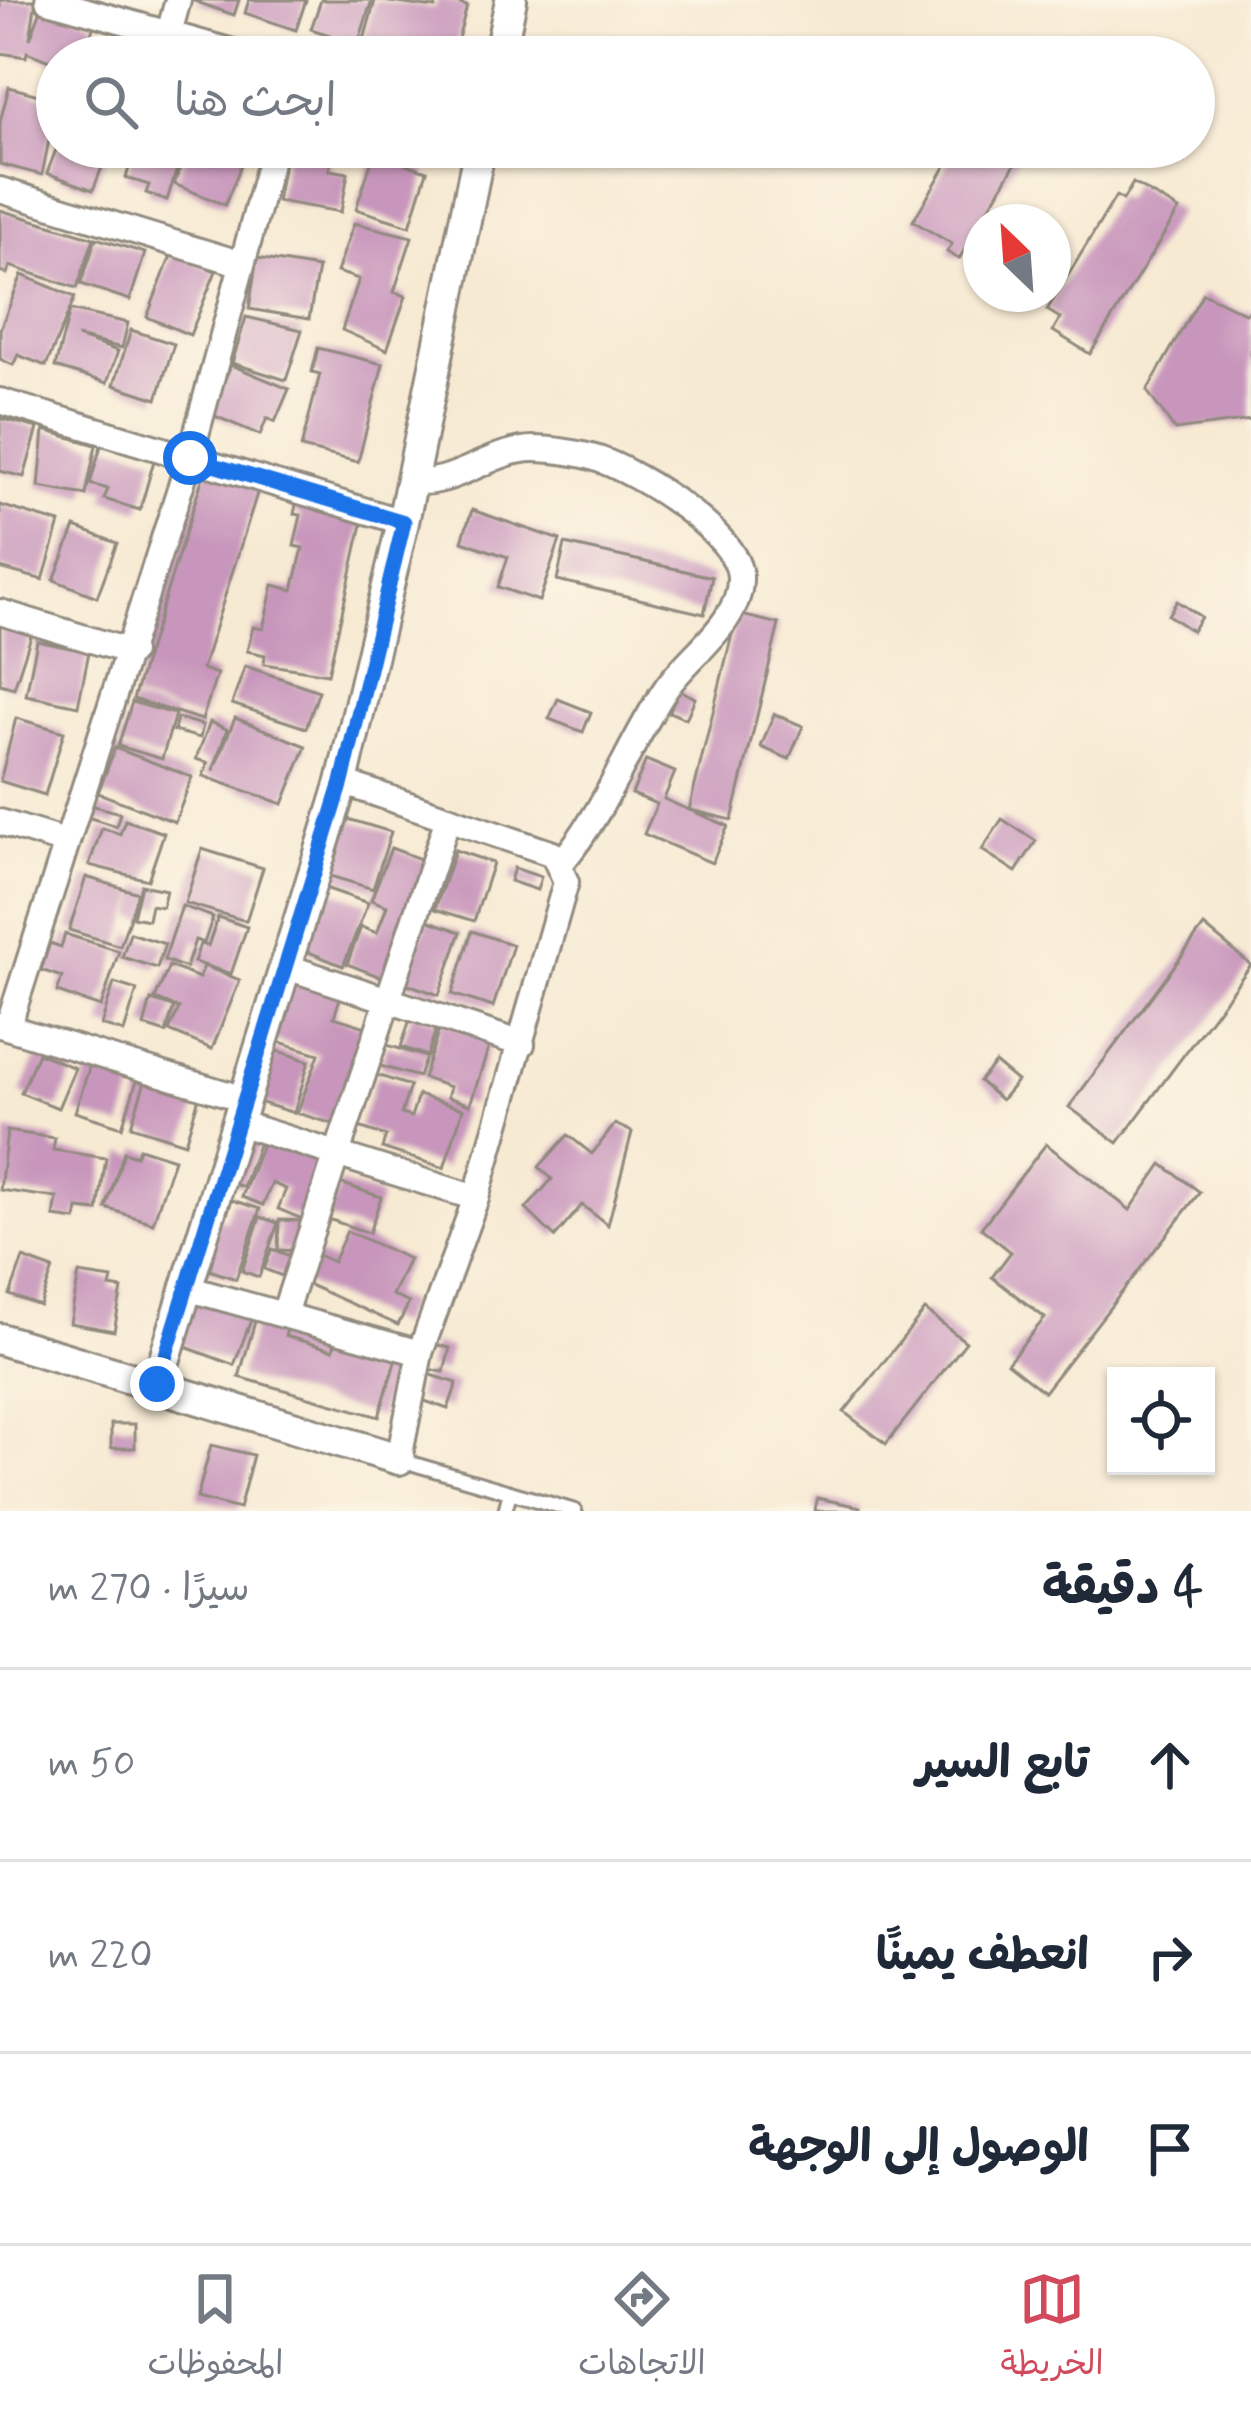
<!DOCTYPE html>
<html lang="ar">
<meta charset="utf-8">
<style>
body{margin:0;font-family:Mynerve,"Playpen Sans Arabic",sans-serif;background:#f2f2f3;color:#1f2937;direction:rtl}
.controls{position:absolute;right:36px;bottom:36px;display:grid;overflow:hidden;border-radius:0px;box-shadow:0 3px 9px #0004}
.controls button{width:108px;height:108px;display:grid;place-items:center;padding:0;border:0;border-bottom:3px solid #e0e1e3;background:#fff;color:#1f2937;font:60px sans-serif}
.compass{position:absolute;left:963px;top:204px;width:108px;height:108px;border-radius:50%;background:#fff;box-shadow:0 3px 9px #0004;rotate:335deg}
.stop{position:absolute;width:36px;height:36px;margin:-27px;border:9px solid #1a73e8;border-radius:50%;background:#fff}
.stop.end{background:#1a73e8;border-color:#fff;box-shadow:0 3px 12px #0008}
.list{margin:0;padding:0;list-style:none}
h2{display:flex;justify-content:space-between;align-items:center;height:156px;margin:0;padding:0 48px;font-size:51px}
h2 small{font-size:39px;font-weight:400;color:#747a83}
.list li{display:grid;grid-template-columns:78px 1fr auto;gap:36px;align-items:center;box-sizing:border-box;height:192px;padding:0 48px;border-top:3px solid #e0e1e3}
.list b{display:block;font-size:45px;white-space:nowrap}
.list em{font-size:39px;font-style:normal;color:#747a83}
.icon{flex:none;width:66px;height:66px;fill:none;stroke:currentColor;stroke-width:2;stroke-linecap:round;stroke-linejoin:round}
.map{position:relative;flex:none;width:1251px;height:1511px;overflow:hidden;direction:ltr}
.search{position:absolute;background:#fff;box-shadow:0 3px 9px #0004;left:36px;right:36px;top:36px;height:132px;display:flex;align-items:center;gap:30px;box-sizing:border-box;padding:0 42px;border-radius:66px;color:#747a83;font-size:45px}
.sheet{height:732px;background:#fff}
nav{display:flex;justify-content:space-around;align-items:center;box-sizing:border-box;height:168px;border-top:3px solid #e0e1e3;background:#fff;font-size:33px;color:#747a83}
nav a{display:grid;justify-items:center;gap:6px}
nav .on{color:#d1495b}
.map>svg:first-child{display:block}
.building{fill:#c896bc}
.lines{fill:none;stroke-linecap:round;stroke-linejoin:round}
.service-casing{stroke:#918a7f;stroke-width:18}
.minor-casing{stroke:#918a7f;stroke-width:30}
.tertiary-casing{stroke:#918a7f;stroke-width:36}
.service{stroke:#fff;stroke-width:12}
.minor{stroke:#fff;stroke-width:24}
.tertiary{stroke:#fff;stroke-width:30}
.route{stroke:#1a73e8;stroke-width:15}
</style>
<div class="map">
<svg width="1251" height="1511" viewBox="0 0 1251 1511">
<rect width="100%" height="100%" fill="#fcf5e5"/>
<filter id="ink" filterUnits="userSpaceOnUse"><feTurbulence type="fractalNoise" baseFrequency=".00833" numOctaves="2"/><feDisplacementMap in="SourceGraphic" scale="24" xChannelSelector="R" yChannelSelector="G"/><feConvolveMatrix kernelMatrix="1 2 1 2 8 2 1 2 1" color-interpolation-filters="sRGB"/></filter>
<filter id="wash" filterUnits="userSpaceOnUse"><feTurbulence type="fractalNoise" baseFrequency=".004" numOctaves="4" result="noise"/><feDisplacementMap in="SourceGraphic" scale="48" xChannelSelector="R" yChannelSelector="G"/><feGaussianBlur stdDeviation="2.7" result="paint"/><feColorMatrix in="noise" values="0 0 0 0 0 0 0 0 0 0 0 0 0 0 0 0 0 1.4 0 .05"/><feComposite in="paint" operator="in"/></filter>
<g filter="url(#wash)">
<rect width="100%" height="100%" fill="#f7ead3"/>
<g id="blocks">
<!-- building -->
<g class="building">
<polygon points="0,0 36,0 30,39 44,2 95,23 82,57 57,57 57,64 27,52 26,57 0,53"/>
<polygon points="191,0 239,0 234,15"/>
<polygon points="249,0 306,0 296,30 245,13"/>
<polygon points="321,0 372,0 358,44 311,29"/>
<polygon points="375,0 435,8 437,0 446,0 467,6 453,57 397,57 362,47"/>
<rect x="102" y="37" width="49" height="20"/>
<polygon points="9,87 57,100 42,175 0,164 0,122"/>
<polygon points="57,147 110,147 93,190 47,173"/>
<polygon points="135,147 184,147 167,200 146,193 149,185 126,178"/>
<polygon points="189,147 248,147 225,205 174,184"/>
<polygon points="957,147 1025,147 959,259 947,252 952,244 913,221"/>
<polygon points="287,148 332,156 329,170 348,173 341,212 277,201"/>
<polygon points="374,154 427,171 410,226 356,209"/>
<polygon points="1133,183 1179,210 1090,354 1053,331 1060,318 1047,310 1116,196 1123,200"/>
<polygon points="0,210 94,238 77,288 10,266 7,274 0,271"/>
<polygon points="354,223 412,237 394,292 406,296 387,350 342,330 359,279 337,272"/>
<polygon points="96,238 145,253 130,300 81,284"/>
<polygon points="172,253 216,271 190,335 147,317"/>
<polygon points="257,258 318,268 309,319 249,309"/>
<polygon points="22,275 75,297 46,366 18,355 13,365 0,359 0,329"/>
<polygon points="1203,293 1245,313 1251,310 1251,420 1175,430 1147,391"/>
<polygon points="70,310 128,323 122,348 77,337 118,351 107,383 55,367"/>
<polygon points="246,317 302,330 286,380 232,363"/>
<polygon points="131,330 174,344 157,399 114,385"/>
<polygon points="318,348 383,364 358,462 301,448 320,374 312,372"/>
<polygon points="231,365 289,389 275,422 267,418 260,435 210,414"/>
<polygon points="0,418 38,428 24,477 0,471"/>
<polygon points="44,430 96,445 86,495 39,487"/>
<polygon points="102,442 155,457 140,510 104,499 108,489 90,484"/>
<polygon points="206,467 260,484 202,669 217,674 202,720 133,699"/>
<polygon points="298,496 365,511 328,674 264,664 265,655 247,651 253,627 263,629 273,585 293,590 303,548 294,546 301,515 294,514"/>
<polygon points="0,505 60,523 43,580 0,568"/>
<polygon points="472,510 560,540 539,601 498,587 508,557 462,541"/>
<polygon points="75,527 117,543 97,597 54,580"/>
<polygon points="565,544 712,577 704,614 557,580"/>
<polygon points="1177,601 1201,617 1192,631 1168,615"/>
<polygon points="737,614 779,624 732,820 690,810 728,826 712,863 644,834 657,804 632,794 646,760 675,772 664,799 689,810"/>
<polygon points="0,623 32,633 14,688 0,684"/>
<polygon points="37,641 89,652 78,706 26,695"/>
<polygon points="245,666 319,691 306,728 232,704"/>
<polygon points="679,690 695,698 686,719 669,712"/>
<polygon points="558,699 591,712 583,732 549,719"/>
<polygon points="132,702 175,714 162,759 118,746"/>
<polygon points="774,714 803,726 789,759 761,747"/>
<polygon points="16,718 64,732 45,795 0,781"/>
<polygon points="177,718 203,725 200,738 174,731"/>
<polygon points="235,718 306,746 283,804 203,776 208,763 196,759 210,722 227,729 213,771"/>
<polygon points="115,748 192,777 175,822 98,793"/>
<polygon points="91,805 120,813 116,826 87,817"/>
<polygon points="348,819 391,832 373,889 330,876"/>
<polygon points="1002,819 1036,841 1016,872 982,850"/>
<polygon points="125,820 164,833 148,880 89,865 102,828 120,834"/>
<polygon points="391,848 431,863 386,979 347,964 361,927 377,933 387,906 371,900"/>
<polygon points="202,849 263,868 246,921 185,903"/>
<polygon points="455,850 493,863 474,921 435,909"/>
<polygon points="514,868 541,877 537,890 510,881"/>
<polygon points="86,877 138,893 120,946 69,930"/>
<polygon points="141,885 166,890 162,907 151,905 148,920 133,917"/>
<polygon points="325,888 368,903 343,966 301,949"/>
<polygon points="182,906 213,917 204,943 195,940 186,968 164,960"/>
<polygon points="218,917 247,927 231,974 194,962 200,944 208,946"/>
<polygon points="427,920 461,932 439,995 405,983"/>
<polygon points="1204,926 1251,965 1118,1143 1069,1107"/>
<polygon points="472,931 513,945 493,1007 452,994"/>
<polygon points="130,933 165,944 157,968 122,957"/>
<polygon points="65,934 119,951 101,1007 57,992 62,977 41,970 50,943 61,947"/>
<polygon points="169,966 199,978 204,966 240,980 212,1049 169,1031 179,1008 155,999"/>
<polygon points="290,976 342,992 334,1017 369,1028 340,1126 297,1113 319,1054 270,1039"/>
<polygon points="114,983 137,990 124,1032 101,1025"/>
<polygon points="151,1000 174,1007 166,1033 144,1026"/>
<polygon points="412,1013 439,1021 427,1056 401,1047"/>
<polygon points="442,1021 492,1037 470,1105 447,1097 450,1087 423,1078"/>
<polygon points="387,1045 426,1057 419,1077 380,1066"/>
<polygon points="266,1047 309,1061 294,1113 249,1099"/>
<polygon points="38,1053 75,1068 58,1108 21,1093"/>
<polygon points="91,1062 138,1077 122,1127 75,1112"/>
<polygon points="995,1063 1017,1081 1001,1100 979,1081"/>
<polygon points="377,1075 410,1086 401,1114 411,1117 418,1095 463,1109 444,1168 382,1148 386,1136 359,1127"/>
<polygon points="146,1078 200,1094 185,1143 131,1126"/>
<polygon points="615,1124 632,1132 608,1225 582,1205 555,1237 526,1209 552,1179 539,1167 568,1135 592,1154"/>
<polygon points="242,1130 261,1137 243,1187 224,1180"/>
<polygon points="7,1131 55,1138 53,1150 106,1158 98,1211 78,1209 76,1220 54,1217 57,1198 0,1190"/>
<polygon points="265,1137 325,1160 302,1219 278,1209 286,1189 272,1183 263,1205 242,1197"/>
<polygon points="1046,1144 1130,1210 1162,1164 1200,1192 1044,1392 1007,1363 1045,1318 992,1277 1011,1252 981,1228"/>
<polygon points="139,1148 174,1159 153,1223 106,1208 124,1152 136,1156"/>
<polygon points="340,1183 381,1197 369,1233 328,1219"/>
<polygon points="232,1200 260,1209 236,1279 197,1266 214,1216 225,1220"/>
<polygon points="260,1217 278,1223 259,1277 242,1271"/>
<polygon points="279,1220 303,1221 303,1251 278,1250"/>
<polygon points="347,1231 409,1259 392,1295 409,1303 398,1325 305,1283 318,1255 333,1262"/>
<polygon points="272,1249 290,1256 282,1276 264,1269"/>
<polygon points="23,1258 53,1269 40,1306 10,1295"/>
<polygon points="79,1274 112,1279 110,1287 122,1289 114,1331 70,1323"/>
<polygon points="191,1291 254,1312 234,1365 172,1342"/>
<polygon points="925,1310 966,1342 886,1444 844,1412"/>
<polygon points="256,1318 288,1327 285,1336 333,1350 337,1337 397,1355 379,1417 239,1377"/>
<polygon points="433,1344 450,1348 444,1372 427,1369"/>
<polygon points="425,1373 457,1383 448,1409 416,1398"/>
<rect x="111" y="1424" width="24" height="24"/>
<polygon points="211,1445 253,1455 239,1509 197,1498"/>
<polygon points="817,1498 860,1507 859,1511 815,1511"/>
</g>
</g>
</g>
<g filter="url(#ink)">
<use href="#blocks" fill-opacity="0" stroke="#918a7f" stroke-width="3"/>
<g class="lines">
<!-- service casing -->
<g class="service-casing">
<g id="service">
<polyline points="400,1460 575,1511"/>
<polyline points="505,1511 510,1492"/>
</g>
</g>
<!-- minor casing -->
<g class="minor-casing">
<g id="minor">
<polyline points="48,0 251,57"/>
<polyline points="169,33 178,0"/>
<polyline points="0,190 239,263"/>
<polyline points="0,401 403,522"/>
<path d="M412,481C453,488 491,449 534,449C552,449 580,453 598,459C637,472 740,534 740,578C741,623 688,655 665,690C626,749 609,806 561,863"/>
<polyline points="0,612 131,652"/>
<polyline points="342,782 553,854 566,882 476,1198 420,1353 399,1459"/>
<polyline points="0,822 65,842"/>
<polyline points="284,966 522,1044"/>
<polyline points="0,1025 244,1099"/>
<polyline points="8,1027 190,457 274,147"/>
<polyline points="238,1123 476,1198"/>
<polyline points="186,1288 420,1353"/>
<polyline points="285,1311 448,818"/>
</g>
</g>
<!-- tertiary casing -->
<g class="tertiary-casing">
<g id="tertiary">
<polyline points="499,57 511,0"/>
<polyline points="0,1339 399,1459"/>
<polyline points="157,1384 342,782 403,522 480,147"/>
</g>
</g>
<!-- service -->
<use href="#service" class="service"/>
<!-- minor -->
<use href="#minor" class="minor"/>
<!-- tertiary -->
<use href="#tertiary" class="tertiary"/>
</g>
</g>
<g class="lines" filter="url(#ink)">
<!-- route -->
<polyline class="route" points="157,1384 342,782 404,522 190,458"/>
</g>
</svg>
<div class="controls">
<button><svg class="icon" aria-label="locate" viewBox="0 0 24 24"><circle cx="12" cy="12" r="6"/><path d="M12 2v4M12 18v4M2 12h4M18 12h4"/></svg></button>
</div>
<svg class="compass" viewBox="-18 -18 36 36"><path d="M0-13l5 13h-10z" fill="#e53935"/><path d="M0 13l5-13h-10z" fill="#747a83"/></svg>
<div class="stop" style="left:190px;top:458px"></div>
<div class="stop end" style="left:157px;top:1384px"></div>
<div class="search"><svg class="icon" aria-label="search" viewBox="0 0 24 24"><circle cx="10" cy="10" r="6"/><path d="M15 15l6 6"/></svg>ابحث هنا</div>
</div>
<section class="sheet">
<h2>4 دقيقة<small>سيرًا · 270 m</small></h2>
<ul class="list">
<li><svg class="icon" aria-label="ahead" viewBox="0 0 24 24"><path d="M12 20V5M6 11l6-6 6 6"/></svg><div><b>تابع السير</b></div><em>50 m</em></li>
<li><svg class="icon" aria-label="right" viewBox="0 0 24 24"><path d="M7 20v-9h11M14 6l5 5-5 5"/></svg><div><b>انعطف يمينًا</b></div><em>220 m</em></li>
<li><svg class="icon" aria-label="arrive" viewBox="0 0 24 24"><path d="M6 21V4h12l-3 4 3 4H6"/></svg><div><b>الوصول إلى الوجهة</b></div></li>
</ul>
</section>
<nav>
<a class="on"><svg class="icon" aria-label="map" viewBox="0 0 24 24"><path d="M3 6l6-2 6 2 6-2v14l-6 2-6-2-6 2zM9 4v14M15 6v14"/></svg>الخريطة</a>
<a><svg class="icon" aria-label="directions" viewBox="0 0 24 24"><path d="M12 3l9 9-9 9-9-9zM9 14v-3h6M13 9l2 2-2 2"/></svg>الاتجاهات</a>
<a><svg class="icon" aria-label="saved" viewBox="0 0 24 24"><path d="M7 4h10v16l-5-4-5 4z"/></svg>المحفوظات</a>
</nav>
